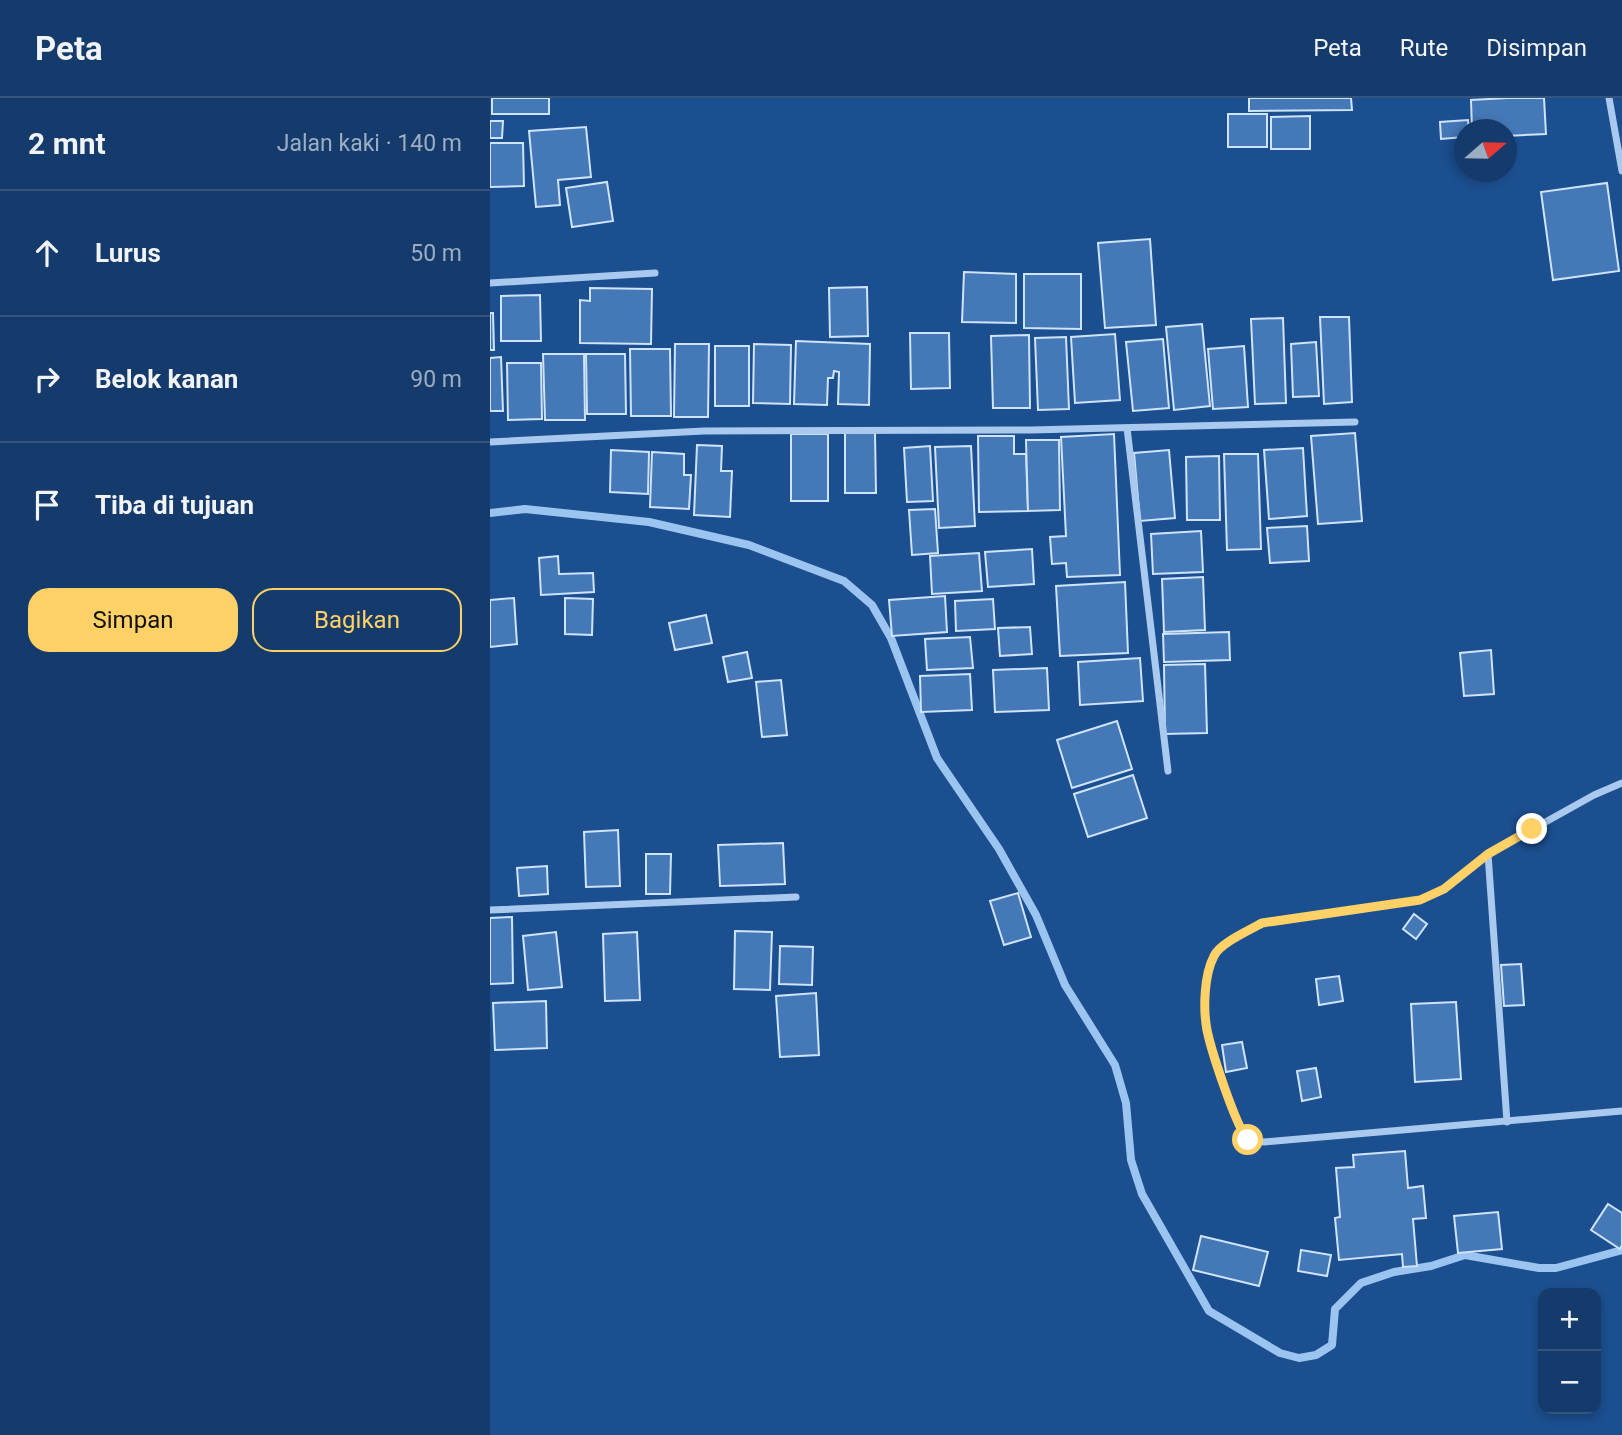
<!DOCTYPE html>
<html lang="id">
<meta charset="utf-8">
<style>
body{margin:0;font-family:Roboto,sans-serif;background:#214673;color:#f1f3f6}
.controls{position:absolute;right:21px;bottom:21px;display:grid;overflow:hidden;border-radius:14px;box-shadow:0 4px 10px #0003}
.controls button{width:63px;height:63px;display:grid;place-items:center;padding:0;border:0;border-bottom:2px solid #33557e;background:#143b6b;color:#f1f3f6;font:35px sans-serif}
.compass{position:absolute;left:964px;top:21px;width:63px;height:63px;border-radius:50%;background:#143b6b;box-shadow:0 4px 10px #0003;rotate:70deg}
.stop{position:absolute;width:21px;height:21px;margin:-16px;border:5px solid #ffd166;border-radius:50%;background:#fff}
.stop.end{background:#ffd166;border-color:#fff;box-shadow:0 2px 7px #0008}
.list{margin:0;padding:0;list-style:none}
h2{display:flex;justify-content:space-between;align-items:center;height:91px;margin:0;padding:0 28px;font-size:30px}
h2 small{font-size:23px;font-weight:400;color:#9dadc1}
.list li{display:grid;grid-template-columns:46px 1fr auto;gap:21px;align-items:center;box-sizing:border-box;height:126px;padding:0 28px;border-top:2px solid #33557e}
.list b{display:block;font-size:26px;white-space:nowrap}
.list em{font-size:23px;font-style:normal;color:#9dadc1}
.actions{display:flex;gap:14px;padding:21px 28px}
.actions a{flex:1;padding:16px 0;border:2px solid #ffd166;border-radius:21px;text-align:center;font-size:24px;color:#ffd166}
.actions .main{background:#ffd166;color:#111}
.icon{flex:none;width:38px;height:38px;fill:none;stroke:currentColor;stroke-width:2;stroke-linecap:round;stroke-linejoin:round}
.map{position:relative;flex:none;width:1132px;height:1337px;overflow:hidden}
header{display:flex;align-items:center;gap:42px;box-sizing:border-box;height:98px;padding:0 35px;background:#143b6b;border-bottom:2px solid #33557e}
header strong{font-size:33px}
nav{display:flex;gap:38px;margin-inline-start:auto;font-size:24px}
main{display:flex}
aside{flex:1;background:#143b6b}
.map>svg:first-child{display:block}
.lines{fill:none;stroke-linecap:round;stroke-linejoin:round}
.stream{stroke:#9cc4f0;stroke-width:8}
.building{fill:#4478b7;stroke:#cfe3fa;stroke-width:2}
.minor{stroke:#a9c9ee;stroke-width:7}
.route{stroke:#ffd166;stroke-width:9}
</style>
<header>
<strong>Peta</strong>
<nav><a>Peta</a><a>Rute</a><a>Disimpan</a></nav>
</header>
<main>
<aside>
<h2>2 mnt<small>Jalan kaki · 140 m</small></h2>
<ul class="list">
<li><svg class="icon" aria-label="ahead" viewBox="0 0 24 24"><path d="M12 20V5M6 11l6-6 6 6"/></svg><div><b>Lurus</b></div><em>50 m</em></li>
<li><svg class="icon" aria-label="right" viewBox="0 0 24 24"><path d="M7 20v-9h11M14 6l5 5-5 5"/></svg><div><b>Belok kanan</b></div><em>90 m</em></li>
<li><svg class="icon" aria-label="arrive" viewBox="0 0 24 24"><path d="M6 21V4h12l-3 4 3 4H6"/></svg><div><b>Tiba di tujuan</b></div></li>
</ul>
<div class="actions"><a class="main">Simpan</a><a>Bagikan</a></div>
</aside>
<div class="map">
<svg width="1132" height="1337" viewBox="0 0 1132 1337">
<rect width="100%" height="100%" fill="#1b4f8f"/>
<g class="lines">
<!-- stream -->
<polyline class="stream" points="0,415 35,411 159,424 259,447 354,483 382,507 401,540 447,660 509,751 546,817 575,887 625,967 636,1005 641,1062 652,1096 719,1213 790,1255 809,1260 826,1257 842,1247 845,1211 871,1185 904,1174 941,1168 975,1157 1049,1170 1066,1170 1132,1152"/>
</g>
<!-- building -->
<g class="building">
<rect x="2" y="0" width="57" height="16"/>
<polygon points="759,0 861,0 862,12 759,13"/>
<polygon points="1018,0 1054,0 1056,36 1016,38 1016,32 982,32 981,2"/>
<rect x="738" y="16" width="39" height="33"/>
<polygon points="820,18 820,51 781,51 781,19"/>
<polygon points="978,22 979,32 974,32 974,39 951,41 950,24"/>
<polygon points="0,23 13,23 12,40 0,40"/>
<polygon points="96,29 101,79 68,82 70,107 46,109 39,33"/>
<polygon points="0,45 33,45 34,88 0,89"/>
<polygon points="117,84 123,123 82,129 76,90"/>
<polygon points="1117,85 1129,173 1063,182 1051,94"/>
<polygon points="660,141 666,227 615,230 608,145"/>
<polygon points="474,174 526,176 526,225 472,224"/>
<polygon points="534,176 591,176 591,231 534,230"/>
<polygon points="377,189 378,238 340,239 339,190"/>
<polygon points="100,190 162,191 161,246 90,245 90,202 100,203"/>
<polygon points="50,197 51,243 11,243 11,198"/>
<polygon points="0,215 3,215 4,252 0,252"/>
<polygon points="830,219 859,219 862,304 834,306"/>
<polygon points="793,220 796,305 765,306 761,221"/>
<polygon points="712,226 720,308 684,312 676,229"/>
<polygon points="420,235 459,235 460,290 421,291"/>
<polygon points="625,236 630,302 585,305 581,239"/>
<polygon points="539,237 540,310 503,310 501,238"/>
<polygon points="576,239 579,311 548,312 545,240"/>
<polygon points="673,241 679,310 643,313 636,244"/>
<polygon points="306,243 380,246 379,307 348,306 349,274 344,273 343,280 338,280 337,307 304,306"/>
<polygon points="826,244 829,298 803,299 801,246"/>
<polygon points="185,246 219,246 218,319 184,319"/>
<polygon points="264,246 301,247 300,306 263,305"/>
<rect x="225" y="248" width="34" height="60"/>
<polygon points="754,248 758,309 723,311 718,251"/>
<polygon points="140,251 180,251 181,318 141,318"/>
<polygon points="53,256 94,256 95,322 55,322"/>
<polygon points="96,256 135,256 136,316 97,316"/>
<polygon points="11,259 13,313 0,313 0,260"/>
<polygon points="17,265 51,265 52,321 18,322"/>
<polygon points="355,335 385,335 386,395 355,395"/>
<polygon points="865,335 872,423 828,426 821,338"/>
<rect x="301" y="336" width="37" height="67"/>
<polygon points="624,336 630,477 577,479 576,465 562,466 560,439 576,438 571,339"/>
<polygon points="488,338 524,338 524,356 536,356 538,413 489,414"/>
<polygon points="536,342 569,342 570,412 538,413"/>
<polygon points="207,347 232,348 231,373 242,373 240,419 204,417"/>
<polygon points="440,348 443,403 417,404 414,350"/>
<polygon points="481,348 485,428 449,430 445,349"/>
<polygon points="813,350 817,418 779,421 774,352"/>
<polygon points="121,352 159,354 158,396 120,394"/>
<polygon points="679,352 685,420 650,423 644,355"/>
<polygon points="162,354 194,356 194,377 201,377 199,411 160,409"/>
<polygon points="734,356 768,356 771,451 737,452"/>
<polygon points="729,358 730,422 697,422 696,359"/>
<polygon points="445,411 448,455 422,457 419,412"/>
<polygon points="817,428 819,463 780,465 777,430"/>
<polygon points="711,433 713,474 663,476 661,436"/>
<polygon points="542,451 544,486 498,489 495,454"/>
<polygon points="489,455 492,493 442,496 440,458"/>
<polygon points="68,458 69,476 103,475 104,494 51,497 49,460"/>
<polygon points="713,479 715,532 674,534 672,481"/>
<polygon points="635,484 638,555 570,558 566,488"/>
<polygon points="455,498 457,534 402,538 399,502"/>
<polygon points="24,500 27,546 0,549 0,502"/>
<polygon points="75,500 103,501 102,537 75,536"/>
<polygon points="503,501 505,531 466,533 465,503"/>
<polygon points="216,517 222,545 185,552 179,525"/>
<polygon points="540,529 542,556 510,558 508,530"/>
<polygon points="739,534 740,562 674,564 673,536"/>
<polygon points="480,539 483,570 437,572 435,541"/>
<polygon points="1001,552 1004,596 974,598 970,555"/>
<polygon points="257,554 262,580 238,584 233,559"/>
<polygon points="650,560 653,603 590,607 588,564"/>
<polygon points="715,566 717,635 675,636 674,567"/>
<polygon points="557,570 559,612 505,614 503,572"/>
<polygon points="480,576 482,612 431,614 430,578"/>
<polygon points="291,582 297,637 272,639 266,584"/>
<polygon points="627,623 642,671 582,690 567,642"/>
<polygon points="643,677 657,720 598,739 584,696"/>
<polygon points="128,732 130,788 96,789 94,734"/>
<polygon points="293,745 295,786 230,788 228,747"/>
<polygon points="156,756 181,756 180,796 156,796"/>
<polygon points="57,768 58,796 29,798 27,770"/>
<polygon points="528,795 541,839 514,847 500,803"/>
<polygon points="924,816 937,826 926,841 913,831"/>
<polygon points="22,819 23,885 0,886 0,820"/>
<polygon points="245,833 282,834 280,892 244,891"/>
<polygon points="66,834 72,889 38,892 33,838"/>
<polygon points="147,834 150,902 115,903 113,836"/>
<polygon points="290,848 323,849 322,887 289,886"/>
<polygon points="1031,866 1034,907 1014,908 1011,867"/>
<polygon points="849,878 853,903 829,907 826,881"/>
<polygon points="326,895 329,957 290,959 286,898"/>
<polygon points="56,903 57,950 5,952 3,905"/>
<polygon points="966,904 971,981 925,984 921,906"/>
<polygon points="752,944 757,970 736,974 732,947"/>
<polygon points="826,970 831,999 812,1003 807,973"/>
<polygon points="915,1053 918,1090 933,1088 936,1120 923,1121 927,1168 913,1169 912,1156 849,1162 845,1120 850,1119 846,1070 864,1069 863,1057"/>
<polygon points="1118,1106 1132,1115 1132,1147 1130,1151 1101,1132"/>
<polygon points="1008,1114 1012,1151 968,1155 964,1118"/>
<polygon points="711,1138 778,1154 769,1188 703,1172"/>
<polygon points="811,1152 841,1157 837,1178 808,1173"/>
</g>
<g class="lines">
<!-- minor -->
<g class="minor">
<polyline points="1119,0 1132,73"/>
<polyline points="0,185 165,175"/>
<polyline points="637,330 678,673"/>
<polyline points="0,344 214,333 541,332 865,324"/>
<path d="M1132,685L1104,697L998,756L954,791L930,802L772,825C760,832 730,845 724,858C714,877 713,911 717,932C721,952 746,1030 758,1042L774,1044L1132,1013"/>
<polyline points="998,756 1017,1024"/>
<polyline points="0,812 306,799"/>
</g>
</g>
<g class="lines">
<!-- route -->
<path class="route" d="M758,1042C746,1029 721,952 717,932C713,911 714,877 724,858C730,845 760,832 772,825L930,802L954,791L998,756L1042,731"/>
</g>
</svg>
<div class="controls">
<button>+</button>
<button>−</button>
</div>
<svg class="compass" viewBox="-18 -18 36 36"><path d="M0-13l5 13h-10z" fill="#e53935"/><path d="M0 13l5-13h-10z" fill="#9dadc1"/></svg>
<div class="stop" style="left:758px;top:1042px"></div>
<div class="stop end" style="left:1042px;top:731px"></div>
</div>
</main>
